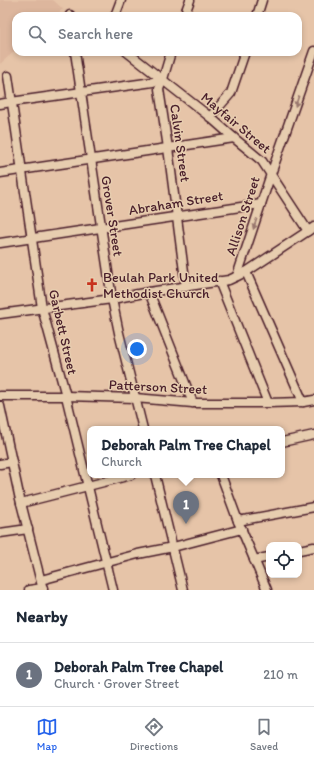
<!DOCTYPE html>
<meta charset="utf-8">
<style>
body{margin:0;font-family:Itim,sans-serif;background:#f2f2f3;color:#1f2937}
.controls{position:absolute;right:12px;bottom:12px;display:grid;overflow:hidden;border-radius:8px;box-shadow:0 2px 6px #0003}
.controls button{width:36px;height:36px;display:grid;place-items:center;padding:0;border:0;border-bottom:1px solid #e0e1e3;background:#fff;color:#1f2937;font:20px sans-serif}
.you{position:absolute;left:137px;top:349px;width:14px;height:14px;margin:-10px;border:3px solid #fff;border-radius:50%;background:#1a73e8;box-shadow:0 0 0 6px #1a73e833}
.badge{display:grid;place-items:center;width:26px;height:26px;border-radius:50%;background:#2563eb;color:#fff;font-size:13px;font-weight:700}
.pin{position:absolute;translate:-50% -33px;filter:drop-shadow(0 1px 2px #0008)}
.pin::after{content:'';position:absolute;top:21px;width:14px;height:12px;background:inherit;clip-path:polygon(0 0,100% 0,50% 100%)}
.popup{position:absolute;left:87px;top:426px;width:198px;height:52px;box-sizing:border-box;display:grid;place-content:center;border-radius:8px;background:#fff;filter:drop-shadow(0 1px 3px #0005);font-size:13px;white-space:nowrap;color:#747a83}
.popup b{font-size:15px;color:#1f2937}
.popup::after{content:'';position:absolute;left:50%;top:100%;margin-left:-8px;border:8px solid transparent;border-top-color:#fff}
.list{margin:0;padding:0;list-style:none}
h2{display:flex;justify-content:space-between;align-items:center;height:52px;margin:0;padding:0 16px;font-size:17px}
h2 small{font-size:13px;font-weight:400;color:#747a83}
.list li{display:grid;grid-template-columns:26px 1fr auto;gap:12px;align-items:center;box-sizing:border-box;height:64px;padding:0 16px;border-top:1px solid #e0e1e3}
.list b{display:block;font-size:15px;white-space:nowrap}
.list p{margin:0;font-size:13px;white-space:nowrap;color:#747a83}
.list em{font-size:13px;font-style:normal;color:#747a83}
.icon{flex:none;width:22px;height:22px;fill:none;stroke:currentColor;stroke-width:2;stroke-linecap:round;stroke-linejoin:round}
.map{position:relative;flex:none;width:314px;height:590px;overflow:hidden}
.search{position:absolute;background:#fff;box-shadow:0 2px 6px #0003;left:12px;right:12px;top:12px;height:44px;display:flex;align-items:center;gap:10px;box-sizing:border-box;padding:0 14px;border-radius:12px;color:#747a83;font-size:15px}
.sheet{height:116px;background:#fff}
nav{display:flex;justify-content:space-around;align-items:center;box-sizing:border-box;height:56px;border-top:1px solid #e0e1e3;background:#fff;font-size:11px;color:#747a83}
nav a{display:grid;justify-items:center;gap:2px}
nav .on{color:#2563eb}
.map>svg:first-child{display:block}
.built{fill:#ddb69d}
.lines{fill:none;stroke-linecap:round;stroke-linejoin:round}
.minor-casing{stroke:#4a1f2b;stroke-width:11}
.minor{stroke:#e7cdaf;stroke-width:8}
.oneway{fill:#98766d}
.labels{text-anchor:middle;dominant-baseline:central;stroke-width:3;stroke-linejoin:round;paint-order:stroke}
.street-label{font-size:14px;fill:#4a1f2b;stroke:#e7cdaf}
.poi-label{font-size:14px;fill:#4a1f2b;stroke:#e7cdaf;text-anchor:start}
</style>
<div class="map">
<svg width="314" height="590" viewBox="0 0 314 590">
<rect width="100%" height="100%" fill="#e6c4a8"/>
<filter id="ink" filterUnits="userSpaceOnUse"><feTurbulence type="fractalNoise" baseFrequency=".025" numOctaves="2"/><feDisplacementMap in="SourceGraphic" scale="8" xChannelSelector="R" yChannelSelector="G"/><feConvolveMatrix kernelMatrix="1 2 1 2 8 2 1 2 1" color-interpolation-filters="sRGB"/></filter>
<g filter="url(#ink)">
<!-- built -->
<polygon class="built" points="0,0 53,0 63,9 55,16 16,16 16,50 0,64"/>
<g class="lines">
<!-- minor casing -->
<g class="minor-casing">
<g id="minor">
<polyline points="70,15 71,16"/>
<polyline points="115,16 121,0"/>
<polyline points="184,16 190,0"/>
<polyline points="257,16 262,0"/>
<polyline points="75,52 112,299 119,333 143,429"/>
<polyline points="127,52 210,117 234,138 262,161 308,231"/>
<polyline points="171,52 163,79 159,89 168,148 186,287"/>
<polyline points="8,76 42,308 66,396 113,590"/>
<polyline points="0,104 11,102 153,82 163,79"/>
<polyline points="210,117 231,93 245,52"/>
<polyline points="0,173 234,138"/>
<polyline points="0,243 261,204"/>
<polyline points="246,272 303,402"/>
<polyline points="237,276 271,174 314,51"/>
<polyline points="219,281 268,403"/>
<polyline points="149,292 193,403"/>
<polyline points="0,314 112,299 149,292 229,280 246,272 314,227"/>
<polyline points="0,396 66,396 135,398 193,403 268,403 303,402 314,400"/>
<polyline points="0,406 19,495 43,590"/>
<polyline points="282,442 314,435"/>
<polyline points="0,464 12,462"/>
<polyline points="155,475 183,590"/>
<polyline points="221,475 238,521 267,590"/>
<polyline points="21,503 131,475"/>
<polyline points="238,521 314,507"/>
<polyline points="0,533 28,529"/>
<polyline points="299,550 314,547"/>
<polyline points="254,560 269,557"/>
<polyline points="41,580 138,554 173,547 242,529"/>
<polyline points="29,590 43,588"/>
</g>
</g>
<!-- minor -->
<use href="#minor" class="minor"/>
</g>
<!-- one-way arrows -->
<defs><path id="oneway-solid" d="M-6-.8H1V-3.2L6.5 0L1 3.2V.8H-6Z"/></defs>
<g class="oneway">
<use href="#oneway-solid" transform="translate(297 101) rotate(109)"/>
<use href="#oneway-solid" transform="translate(255 224) rotate(108)"/>
</g>
</g>
<!-- icons -->
<defs>
<g id="church-bare" transform="scale(1.08)"><path d="M-1.2-6h2.4v3.5h3.3v2.4h-3.3V6h-2.4V-.1h-3.3v-2.4h3.3Z" fill="#c8321e" stroke="#e7cdaf" stroke-width="2.5" paint-order="stroke"/></g>
</defs>
<g fill-rule="evenodd">
<use href="#church-bare" x="92" y="285"/>
</g>
<g class="labels">
<!-- street labels -->
<g class="street-label">
<text transform="translate(236 123) rotate(40)">Mayfair Street</text>
<text transform="translate(180 143) rotate(82)">Calvin Street</text>
<text transform="translate(176 203) rotate(-9)">Abraham Street</text>
<text transform="translate(112 216) rotate(81)">Grover Street</text>
<text transform="translate(243 216) rotate(-72)">Allison Street</text>
<text transform="translate(63 332) rotate(77)">Garbett Street</text>
<text transform="translate(158 387) rotate(3)">Patterson Street</text>
</g>
<!-- poi labels -->
<g class="poi-label">
<text x="103" y="277">Beulah Park United<tspan x="103" dy="16">Methodist Church</tspan></text>
</g>
</g>
</svg>
<div class="controls">
<button><svg class="icon" aria-label="locate" viewBox="0 0 24 24"><circle cx="12" cy="12" r="6"/><path d="M12 2v4M12 18v4M2 12h4M18 12h4"/></svg></button>
</div>
<div class="you"></div>
<div class="pin badge" style="left:186px;top:524px;background:#6b7280">1</div>
<div class="popup"><b>Deborah Palm Tree Chapel</b>Church</div>
<div class="search"><svg class="icon" aria-label="search" viewBox="0 0 24 24"><circle cx="10" cy="10" r="6"/><path d="M15 15l6 6"/></svg>Search here</div>
</div>
<section class="sheet">
<h2>Nearby<small></small></h2>
<ul class="list">
<li><span class="badge" style="background:#6b7280">1</span><div><b>Deborah Palm Tree Chapel</b><p>Church · Grover Street</p></div><em>210 m</em></li>
</ul>
</section>
<nav>
<a class="on"><svg class="icon" aria-label="map" viewBox="0 0 24 24"><path d="M3 6l6-2 6 2 6-2v14l-6 2-6-2-6 2zM9 4v14M15 6v14"/></svg>Map</a>
<a><svg class="icon" aria-label="directions" viewBox="0 0 24 24"><path d="M12 3l9 9-9 9-9-9zM9 14v-3h6M13 9l2 2-2 2"/></svg>Directions</a>
<a><svg class="icon" aria-label="saved" viewBox="0 0 24 24"><path d="M7 4h10v16l-5-4-5 4z"/></svg>Saved</a>
</nav>
